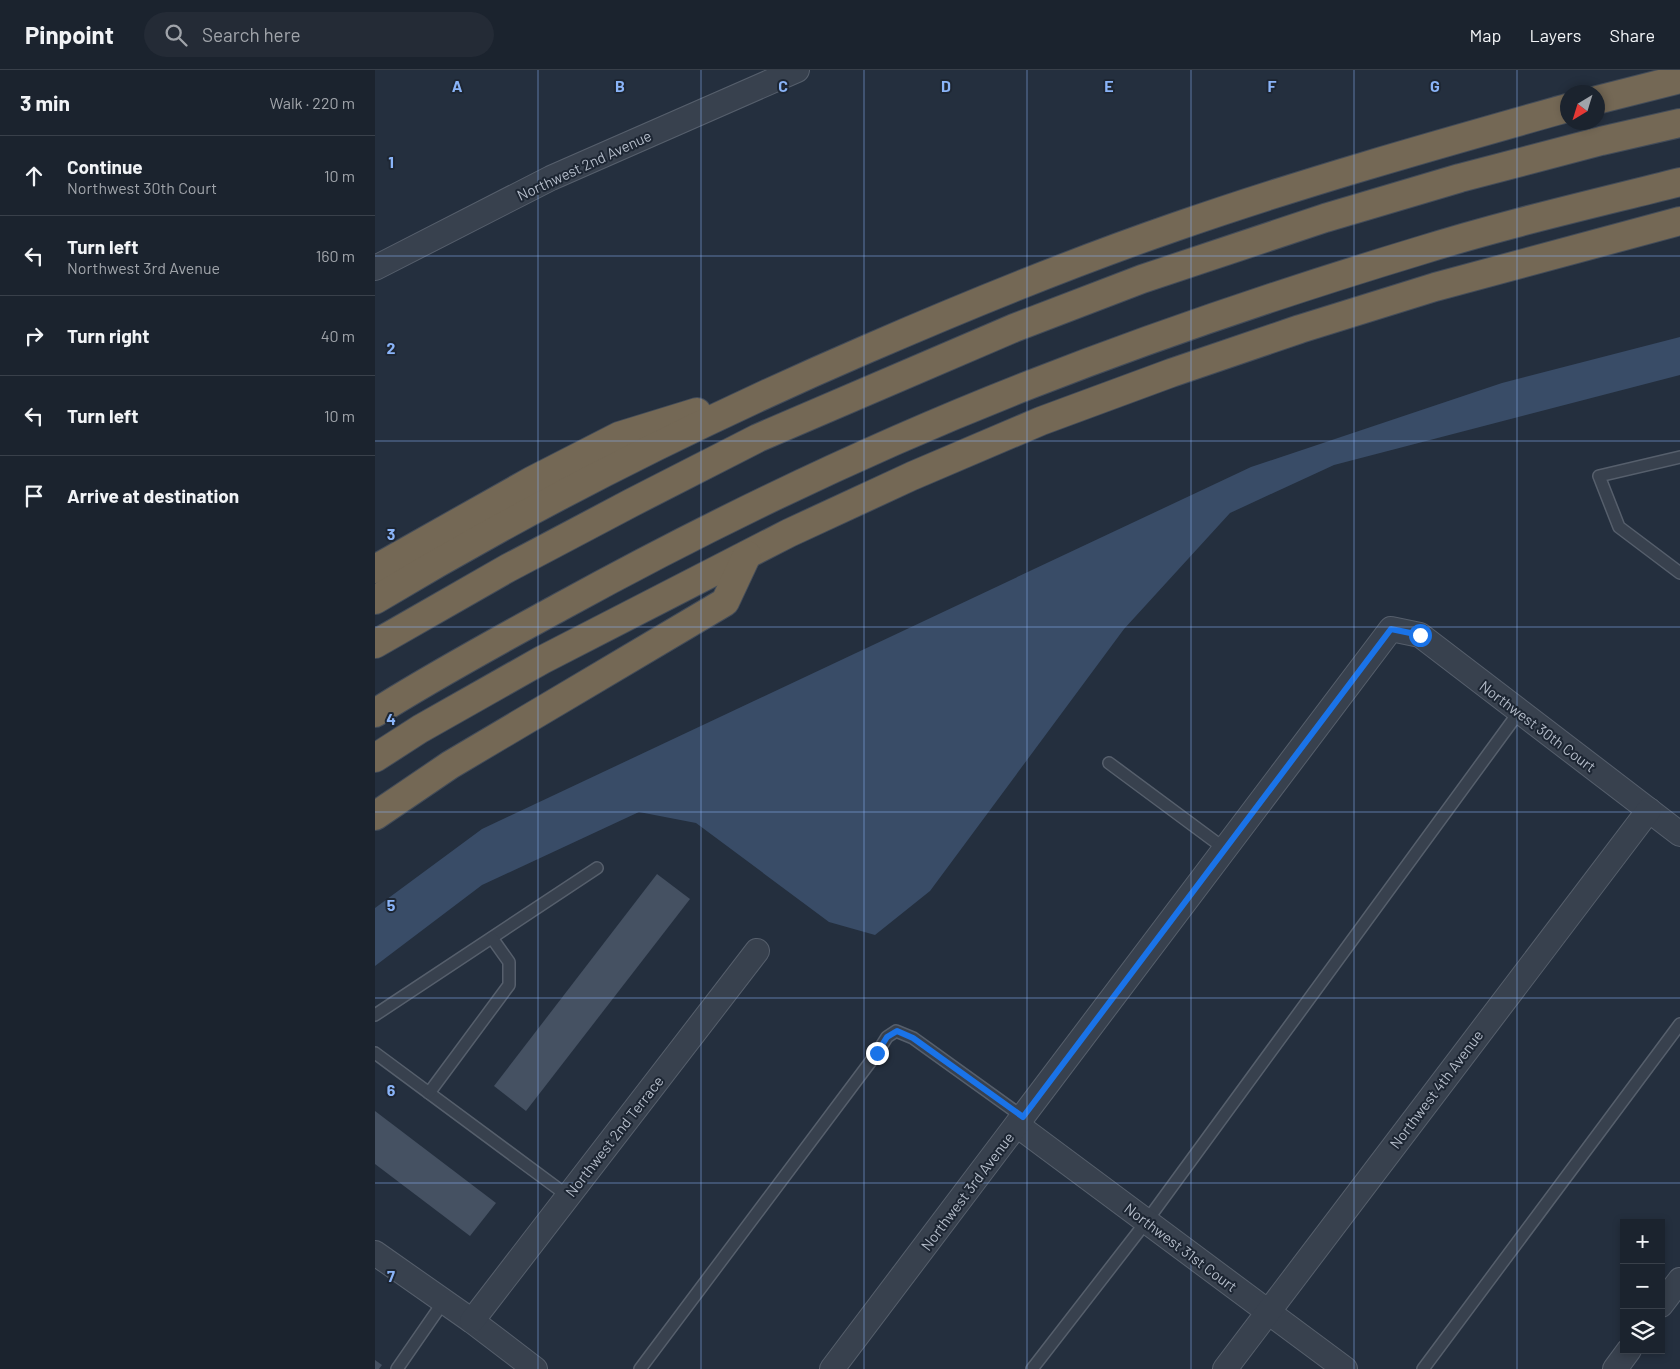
<!DOCTYPE html>
<meta charset="utf-8">
<style>
body{margin:0;font-family:Barlow,sans-serif;background:#242b36;color:#f1f3f6}
.controls{position:absolute;right:15px;bottom:15px;display:grid;overflow:hidden;border-radius:0px;box-shadow:0 2px 8px #0003}
.controls button{width:45px;height:45px;display:grid;place-items:center;padding:0;border:0;border-bottom:1px solid #39404a;background:#1b232e;color:#f1f3f6;font:25px sans-serif}
.compass{position:absolute;left:1185px;top:15px;width:45px;height:45px;border-radius:50%;background:#1b232e;box-shadow:0 2px 8px #0003;rotate:218deg}
.stop{position:absolute;width:15px;height:15px;margin:-11px;border:4px solid #1a73e8;border-radius:50%;background:#fff}
.stop.end{background:#1a73e8;border-color:#fff;box-shadow:0 1px 5px #0008}
.list{margin:0;padding:0;list-style:none}
h2{display:flex;justify-content:space-between;align-items:center;height:65px;margin:0;padding:0 20px;font-size:21px}
h2 small{font-size:16px;font-weight:400;color:#a0a4aa}
.list li{display:grid;grid-template-columns:32px 1fr auto;gap:15px;align-items:center;box-sizing:border-box;height:80px;padding:0 20px;border-top:1px solid #39404a}
.list b{display:block;font-size:19px;white-space:nowrap}
.list p{margin:0;font-size:16px;white-space:nowrap;color:#a0a4aa}
.list em{font-size:16px;font-style:normal;color:#a0a4aa}
.icon{flex:none;width:28px;height:28px;fill:none;stroke:currentColor;stroke-width:2;stroke-linecap:round;stroke-linejoin:round}
.map{position:relative;flex:none;width:1305px;height:1299px;overflow:hidden}
header{display:flex;align-items:center;gap:30px;box-sizing:border-box;height:70px;padding:0 25px;background:#1b232e;border-bottom:1px solid #39404a}
header strong{font-size:24px}
nav{display:flex;gap:28px;margin-inline-start:auto;font-size:18px}
.search{width:350px;height:45px;background:#242b36;display:flex;align-items:center;gap:12px;box-sizing:border-box;padding:0 18px;border-radius:28px;color:#a0a4aa;font-size:19px}
main{display:flex}
aside{flex:1;background:#1b232e}
.map>svg:first-child{display:block}
.water{fill:#394c67}
.building{fill:#455162}
.lines{fill:none;stroke-linecap:round;stroke-linejoin:round}
.service-casing{stroke:#565f6c;stroke-width:14}
.minor-casing{stroke:#565f6c;stroke-width:26}
.motorway-casing{stroke:#434c59;stroke-width:30}
.service{stroke:#38414e;stroke-width:11}
.minor{stroke:#38414e;stroke-width:24}
.motorway{stroke:#746855;stroke-width:28}
.route{stroke:#1a73e8;stroke-width:6}
.grid{fill:none;stroke:#8ab4f8;stroke-width:1;stroke-opacity:0.55}
.labels{text-anchor:middle;dominant-baseline:central;stroke-width:4;stroke-linejoin:round;paint-order:stroke}
.street-label{font-size:15px;fill:#b4bcc9;stroke:#1d2633}
.grid-label{font-size:16px;text-anchor:middle;font-weight:bold;fill:#8ab4f8;stroke:#1d2633;stroke-width:4;stroke-linejoin:round;paint-order:stroke}
</style>
<header>
<strong>Pinpoint</strong>
<div class="search"><svg class="icon" aria-label="search" viewBox="0 0 24 24"><circle cx="10" cy="10" r="6"/><path d="M15 15l6 6"/></svg>Search here</div>
<nav><a>Map</a><a>Layers</a><a>Share</a></nav>
</header>
<main>
<aside>
<h2>3 min<small>Walk · 220 m</small></h2>
<ul class="list">
<li><svg class="icon" aria-label="ahead" viewBox="0 0 24 24"><path d="M12 20V5M6 11l6-6 6 6"/></svg><div><b>Continue</b><p>Northwest 30th Court</p></div><em>10 m</em></li>
<li><svg class="icon" aria-label="left" viewBox="0 0 24 24"><path d="M17 20v-9H6M10 6l-5 5 5 5"/></svg><div><b>Turn left</b><p>Northwest 3rd Avenue</p></div><em>160 m</em></li>
<li><svg class="icon" aria-label="right" viewBox="0 0 24 24"><path d="M7 20v-9h11M14 6l5 5-5 5"/></svg><div><b>Turn right</b></div><em>40 m</em></li>
<li><svg class="icon" aria-label="left" viewBox="0 0 24 24"><path d="M17 20v-9H6M10 6l-5 5 5 5"/></svg><div><b>Turn left</b></div><em>10 m</em></li>
<li><svg class="icon" aria-label="arrive" viewBox="0 0 24 24"><path d="M6 21V4h12l-3 4 3 4H6"/></svg><div><b>Arrive at destination</b></div></li>
</ul>
</aside>
<div class="map">
<svg width="1305" height="1299" viewBox="0 0 1305 1299">
<rect width="100%" height="100%" fill="#242f3e"/>
<!-- water -->
<polygon class="water" points="1305,267 1305,305 959,395 855,443 749,559 555,821 500,865 454,852 321,753 264,742 107,815 0,896 0,838 107,759 876,397 1127,313"/>
<!-- building -->
<g class="building">
<polygon points="282,804 315,829 151,1041 119,1016"/>
<polygon points="0,1041 121,1133 95,1166 0,1094"/>
<polygon points="0,1290 7,1295 4,1299 0,1299"/>
</g>
<g class="lines">
<!-- service casing -->
<g class="service-casing">
<g id="service">
<polyline points="1305,387 1224,406 1244,457 1305,503"/>
<polyline points="734,693 850,779"/>
<polyline points="0,945 222,798"/>
<polyline points="0,983 193,1126"/>
<polyline points="54,1023 134,915 134,892 117,868"/>
<polyline points="22,1299 69,1231"/>
<polyline points="265,1299 502,983 512,967 521,961 538,968 648,1047"/>
<polyline points="657,1299 771,1152 1144,642"/>
<polyline points="1048,1299 1305,954"/>
</g>
</g>
<!-- minor casing -->
<g class="minor-casing">
<g id="minor">
<polyline points="0,198 176,108 422,0"/>
<polyline points="642,1055 970,1299"/>
<polyline points="0,1183 97,1251 160,1299"/>
<polyline points="1286,1235 1305,1210"/>
<polyline points="97,1251 382,881"/>
<polyline points="457,1299 1016,559 1045,565 1305,764"/>
<polyline points="850,1299 1274,740"/>
<polyline points="1240,1299 1254,1280"/>
</g>
</g>
<!-- motorway casing -->
<g class="motorway-casing">
<g id="motorway">
<polyline points="1222,30 1305,9"/>
<polyline points="0,499 158,410 244,366 322,342"/>
<path d="M0,530C158,435 323,352 492,279C593,235 696,193 800,157C929,112 1061,75 1192,38"/>
<polyline points="0,574 133,498 256,433 383,368 639,258 767,209 950,148 1085,108 1226,71 1305,53"/>
<path d="M0,643C60,605 123,571 185,537C336,454 493,378 654,315C782,265 912,221 1044,181C1130,154 1218,134 1305,112"/>
<polyline points="0,688 45,659 167,590 414,463 537,406 666,351 796,303 925,259 1060,217 1305,151"/>
<polyline points="0,746 75,695 350,532 372,485"/>
</g>
</g>
<!-- service -->
<use href="#service" class="service"/>
<!-- minor -->
<use href="#minor" class="minor"/>
<!-- motorway -->
<use href="#motorway" class="motorway"/>
</g>
<g class="lines">
<!-- route -->
<polyline class="route" points="502,983 512,967 522,961 538,968 648,1047 1016,559 1045,565"/>
</g>
<!-- grid -->
<path class="grid" d="M163,0V1299M326,0V1299M489,0V1299M652,0V1299M816,0V1299M979,0V1299M1142,0V1299M0,186H1305M0,371H1305M0,557H1305M0,742H1305M0,928H1305M0,1113H1305"/>
<g class="labels">
<!-- street labels -->
<g class="street-label">
<text transform="translate(209 95) rotate(-25)">Northwest 2nd Avenue</text>
<text transform="translate(1163 656) rotate(37)">Northwest 30th Court</text>
<text transform="translate(1061 1019) rotate(-53)">Northwest 4th Avenue</text>
<text transform="translate(239 1066) rotate(-52)">Northwest 2nd Terrace</text>
<text transform="translate(592 1121) rotate(-53)">Northwest 3rd Avenue</text>
<text transform="translate(806 1177) rotate(37)">Northwest 31st Court</text>
</g>
</g>
<g class="grid-label">
<text x="82" y="22">A</text>
<text x="245" y="22">B</text>
<text x="408" y="22">C</text>
<text x="571" y="22">D</text>
<text x="734" y="22">E</text>
<text x="897" y="22">F</text>
<text x="1060" y="22">G</text>
<text x="16" y="98">1</text>
<text x="16" y="284">2</text>
<text x="16" y="470">3</text>
<text x="16" y="655">4</text>
<text x="16" y="841">5</text>
<text x="16" y="1026">6</text>
<text x="16" y="1212">7</text>
</g>
</svg>
<div class="controls">
<button>+</button>
<button>−</button>
<button><svg class="icon" aria-label="layers" viewBox="0 0 24 24"><path d="M12 4l9 5-9 5-9-5zM3 14l9 5 9-5"/></svg></button>
</div>
<svg class="compass" viewBox="-18 -18 36 36"><path d="M0-13l5 13h-10z" fill="#e53935"/><path d="M0 13l5-13h-10z" fill="#a0a4aa"/></svg>
<div class="stop" style="left:1045px;top:565px"></div>
<div class="stop end" style="left:502px;top:983px"></div>
</div>
</main>
